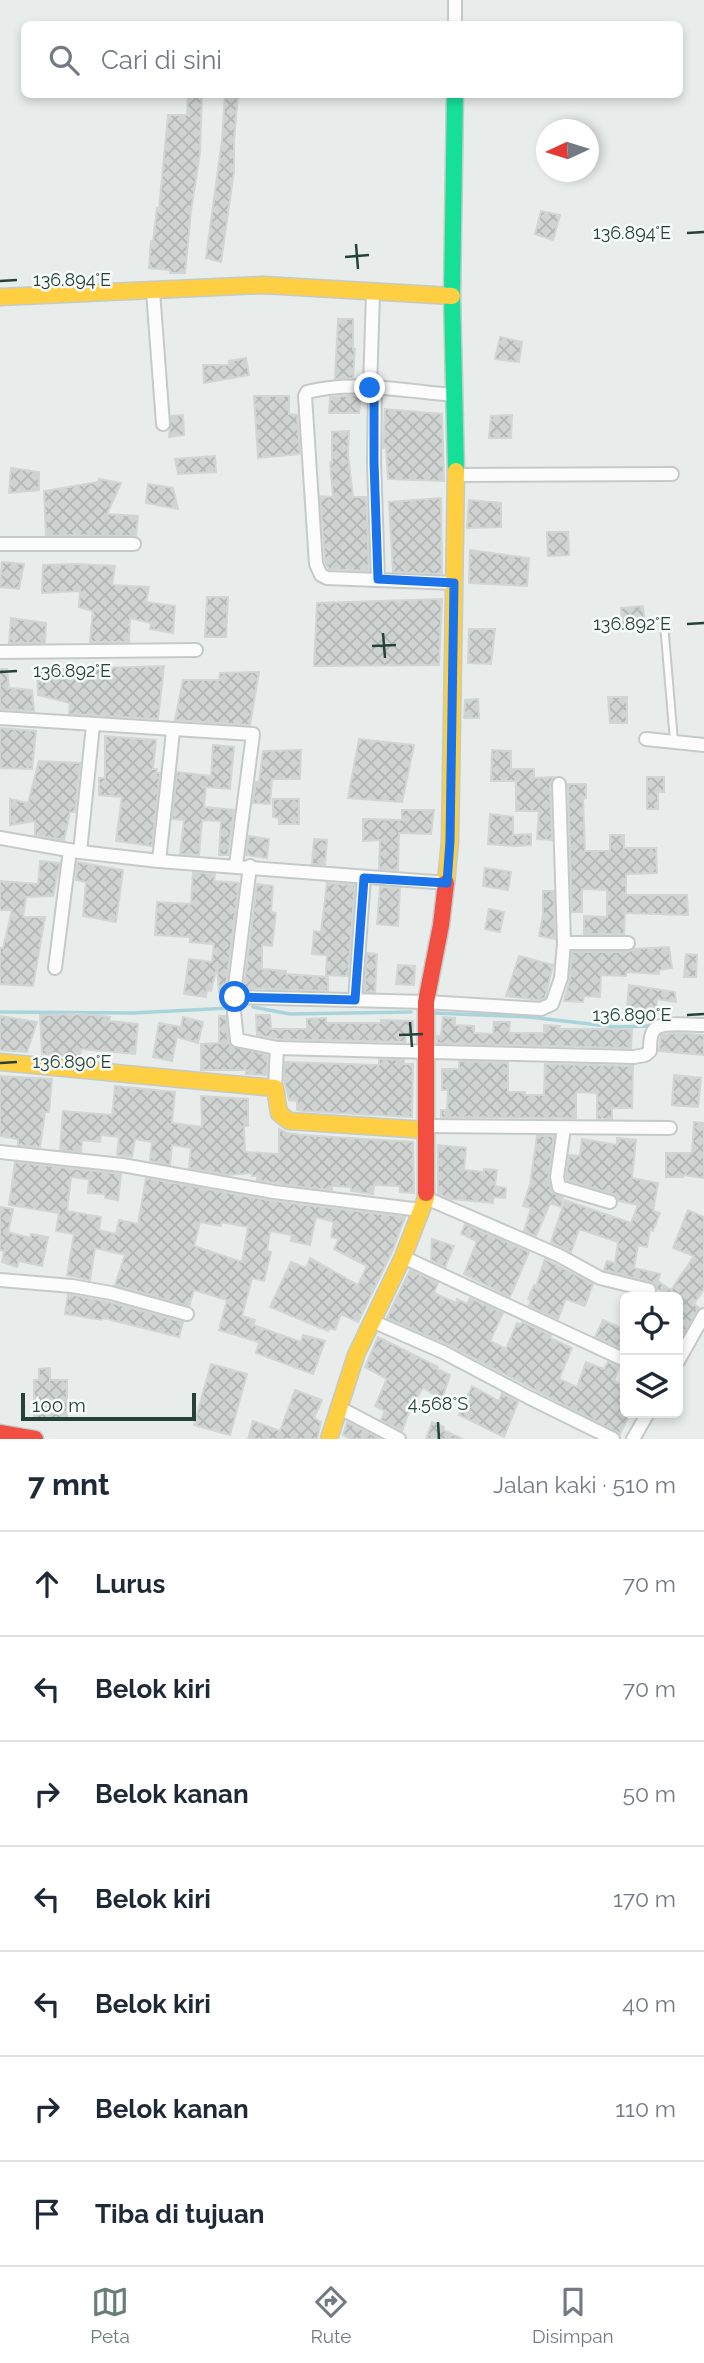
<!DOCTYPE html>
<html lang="id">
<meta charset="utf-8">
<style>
body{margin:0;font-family:Raleway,sans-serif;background:#f6f6f7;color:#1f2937}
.controls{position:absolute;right:21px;bottom:21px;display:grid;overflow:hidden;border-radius:10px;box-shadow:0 4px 10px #0003}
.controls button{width:63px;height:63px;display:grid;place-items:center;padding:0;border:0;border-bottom:2px solid #e0e1e3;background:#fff;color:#1f2937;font:35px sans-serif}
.compass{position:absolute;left:536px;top:119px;width:63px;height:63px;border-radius:50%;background:#fff;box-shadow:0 4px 10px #0003;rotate:266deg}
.scale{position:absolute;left:21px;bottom:18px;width:175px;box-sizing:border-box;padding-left:7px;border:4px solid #24423a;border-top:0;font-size:19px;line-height:24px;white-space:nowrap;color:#24423a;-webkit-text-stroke:5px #f7fbf9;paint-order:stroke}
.stop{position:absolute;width:21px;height:21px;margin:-16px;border:5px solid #1a73e8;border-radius:50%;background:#fff}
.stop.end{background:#1a73e8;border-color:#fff;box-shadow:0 2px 7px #0008}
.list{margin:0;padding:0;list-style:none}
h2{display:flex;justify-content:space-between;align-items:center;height:91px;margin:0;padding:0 28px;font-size:30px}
h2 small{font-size:23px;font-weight:400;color:#747a83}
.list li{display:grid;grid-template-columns:46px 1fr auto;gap:21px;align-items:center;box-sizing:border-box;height:105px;padding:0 28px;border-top:2px solid #e0e1e3}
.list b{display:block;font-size:26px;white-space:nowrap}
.list em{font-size:23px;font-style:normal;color:#747a83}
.icon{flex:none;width:38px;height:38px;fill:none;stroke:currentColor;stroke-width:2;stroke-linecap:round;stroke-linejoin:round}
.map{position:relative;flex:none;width:704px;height:1439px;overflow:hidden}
.search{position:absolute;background:#fff;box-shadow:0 4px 10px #0003;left:21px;right:21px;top:21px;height:77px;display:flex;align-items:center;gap:18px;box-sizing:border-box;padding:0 24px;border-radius:10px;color:#747a83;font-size:26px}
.sheet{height:826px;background:#fff}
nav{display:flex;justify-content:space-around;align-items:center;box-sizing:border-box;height:98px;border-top:2px solid #e0e1e3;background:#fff;font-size:19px;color:#747a83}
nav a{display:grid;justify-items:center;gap:4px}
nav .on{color:#697e78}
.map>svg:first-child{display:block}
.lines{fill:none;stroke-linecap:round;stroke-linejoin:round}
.stream{stroke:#a9d4db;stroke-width:3.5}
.building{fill:url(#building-cross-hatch);stroke:#d1d6d4;stroke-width:2;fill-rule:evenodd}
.lane-casing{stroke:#c5cac8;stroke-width:10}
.street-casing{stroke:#c5cac8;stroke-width:16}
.fast-casing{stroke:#c3cbc8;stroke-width:19}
.slow-casing{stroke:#c3cbc8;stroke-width:19}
.jam-casing{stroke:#c3cbc8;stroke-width:19}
.lane{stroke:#fcfcfc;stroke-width:6}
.street{stroke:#fcfcfc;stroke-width:12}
.fast{stroke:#16e098;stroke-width:16}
.slow{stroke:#ffcf43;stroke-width:16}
.jam{stroke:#f24e42;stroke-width:16}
.route{stroke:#1a73e8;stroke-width:9}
.ticks{fill:none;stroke:#24423a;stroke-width:2.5}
.ticks-label{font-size:18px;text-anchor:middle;fill:#24423a;stroke:#f7fbf9;stroke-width:5;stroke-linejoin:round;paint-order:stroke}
</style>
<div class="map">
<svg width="704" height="1439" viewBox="0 0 704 1439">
<defs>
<pattern id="building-cross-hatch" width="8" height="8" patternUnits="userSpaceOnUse" patternTransform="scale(1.75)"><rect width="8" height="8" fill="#cfd4d2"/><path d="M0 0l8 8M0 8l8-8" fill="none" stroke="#b2b7b5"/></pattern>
</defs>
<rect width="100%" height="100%" fill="#e8edeb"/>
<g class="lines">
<!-- stream -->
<g class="stream">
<polyline points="253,1007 290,1014 411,1012"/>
<polyline points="0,1012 133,1013 230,1008"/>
<polyline points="434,1013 529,1017 616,1027 648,1026"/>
</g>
</g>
<!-- building -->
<g class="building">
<polygon points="188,94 202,94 200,153 191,211 185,273 170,273 170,270 149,268 151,241 153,242 157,208 159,209 168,115 187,115"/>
<polygon points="225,94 238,94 234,141 234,171 221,262 206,258 222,140"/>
<polygon points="541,211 560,215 553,240 535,234"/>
<polygon points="338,319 353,319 353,348 355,349 353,378 335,379"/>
<polygon points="500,337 522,342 519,362 495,359"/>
<polygon points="246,358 249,375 204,383 203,365 229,365 229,361"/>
<polygon points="361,395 359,413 329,413 330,397"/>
<polygon points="254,396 289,396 289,414 297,415 300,454 258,458"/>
<polygon points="385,409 442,414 444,481 388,479 386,448 383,448"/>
<polygon points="183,415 184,435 169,437 171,416"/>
<polygon points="512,415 511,438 489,438 491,416"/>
<polygon points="349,431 348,454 353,497 366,497 369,571 329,569 325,562 320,496 333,497 330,462 332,462 332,432"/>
<polygon points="215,456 216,472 178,474 175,459"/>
<polygon points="11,468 39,472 39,490 9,493"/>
<polygon points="99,479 121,483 107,514 138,516 136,536 46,535 44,491 98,482"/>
<polygon points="148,484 173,488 178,509 146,503"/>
<polygon points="441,498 442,574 393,572 389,502"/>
<polygon points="469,500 501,503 501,527 467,528"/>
<polygon points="547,532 568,532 569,555 548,556"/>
<polygon points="470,550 529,558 527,586 469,583"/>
<polygon points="2,562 24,564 19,589 0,587"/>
<polygon points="77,564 115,566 112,585 149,587 146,602 175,606 173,633 150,629 151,623 130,618 129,642 90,642 93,611 79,607 80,591 42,593 43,565"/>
<polygon points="207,597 228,597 226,637 205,637"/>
<polygon points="442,599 439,665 314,666 317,603"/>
<polygon points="643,606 645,626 623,629 621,608"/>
<polygon points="11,618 46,623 45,643 9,643"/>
<polygon points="469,629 495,629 491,664 468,663"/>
<polygon points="164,666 158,719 69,714 70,703 38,695 37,670"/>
<polygon points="0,669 7,669 9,688 32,690 34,711 0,709"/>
<polygon points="259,672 250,725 175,720 183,680 219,680 220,673"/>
<polygon points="608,697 627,697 627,723 610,723"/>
<polygon points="478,699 479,718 464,718 465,700"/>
<polygon points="0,728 36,731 32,769 0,768"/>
<polygon points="105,736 156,740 153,769 157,769 156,773 160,773 152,846 116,841 122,797 99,795 99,778 105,778"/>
<polygon points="359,739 414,745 402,802 348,798"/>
<polygon points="213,745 234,747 230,789 206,787 204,807 234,810 228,855 219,855 221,821 202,820 199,855 180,854 184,820 172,819 177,772 211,776"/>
<polygon points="301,750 300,779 272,779 270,804 253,803 256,782 259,782 263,751"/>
<polygon points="492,750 511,751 511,769 534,769 534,778 554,777 550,784 552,840 537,839 539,811 516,811 516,781 491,781"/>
<polygon points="39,761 80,763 75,812 70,812 64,840 35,835 35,821 10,825 10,799 28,803"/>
<polygon points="647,777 664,777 664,792 658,792 658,809 647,809"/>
<polygon points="568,784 586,784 586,798 583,799 585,851 610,851 610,835 624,835 624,848 656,848 657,873 626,874 626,895 687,895 688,915 625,913 624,934 584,934 584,916 607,917 607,890 582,889 582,912 572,912"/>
<polygon points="273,799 299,799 299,824 279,824 279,818 273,817"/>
<polygon points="402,810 434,810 431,834 399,833 398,870 379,869 380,840 363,841 363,819 402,820"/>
<polygon points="490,814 513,817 513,835 531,834 531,845 513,846 488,844"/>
<polygon points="249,836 269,839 267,858 246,855"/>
<polygon points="314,839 327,840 325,865 312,864"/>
<polygon points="40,861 60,863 53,896 26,897 23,917 45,917 33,986 0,984 0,948 3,948 12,910 0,910 0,881 38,884"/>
<polygon points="77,862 123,870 116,922 83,916 86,882 76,880"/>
<polygon points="485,868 511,872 508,890 483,886"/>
<polygon points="193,872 215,874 214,881 239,883 225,993 219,992 217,967 211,991 207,990 206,997 184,994 189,959 212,962 214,944 190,942 190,937 155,935 157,902 191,904"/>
<polygon points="327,883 355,885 348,976 326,975 327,955 312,954 314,931 321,932"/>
<polygon points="257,884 273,886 271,912 276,913 272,946 262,945 262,969 286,971 286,974 328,977 328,991 244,988"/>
<polygon points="380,887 400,888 398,926 377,924"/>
<polygon points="543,891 554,891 555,939 539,936 543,915"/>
<polygon points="489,909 504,912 500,932 485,929"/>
<polygon points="669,947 672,968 659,970 659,974 626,972 626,976 601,975 600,997 584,996 583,1002 564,1001 570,979 572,952 628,952 634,949"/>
<polygon points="367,953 377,954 375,992 364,992"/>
<polygon points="686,954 697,955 696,977 684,977"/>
<polygon points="519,956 553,965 545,998 539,1000 506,996"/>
<polygon points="398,965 415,966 414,985 396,984"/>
<polygon points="629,985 675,992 676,1002 657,999 656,1010 627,1008"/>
<polygon points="81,1014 110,1017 109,1021 138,1024 135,1054 81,1049 80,1058 42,1054 40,1015"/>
<polygon points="256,1015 270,1015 271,1029 307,1029 307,1019 326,1018 326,1023 381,1023 381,1020 413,1021 413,1034 406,1034 405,1042 278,1039 257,1035"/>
<polygon points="0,1016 37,1022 27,1052 0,1050"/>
<polygon points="219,1016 226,1016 228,1041 231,1046 268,1055 267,1075 246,1074 246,1070 201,1070 201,1044 219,1043"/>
<polygon points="183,1017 203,1022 198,1043 177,1037 172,1061 153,1057 159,1023 181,1027"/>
<polygon points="443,1017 455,1018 455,1025 474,1026 474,1033 493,1034 494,1022 510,1022 509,1033 544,1033 544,1025 560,1026 559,1029 632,1029 631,1048 437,1043 437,1036 441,1036"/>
<polygon points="676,1033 704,1035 704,1055 659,1051 661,1035"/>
<polygon points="379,1059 404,1060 404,1064 413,1064 412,1117 303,1111 297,1110 297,1101 289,1100 284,1080 285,1062 379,1065"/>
<polygon points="459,1061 508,1063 508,1092 525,1092 525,1095 544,1095 545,1064 633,1066 632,1108 612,1108 612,1119 597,1119 597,1093 576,1092 576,1118 441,1117 441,1110 447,1110 448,1090 442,1090 442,1069 459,1069"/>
<polygon points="674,1075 701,1078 698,1107 672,1105"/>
<polygon points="0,1076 52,1079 49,1112 45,1112 40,1147 18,1145 18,1139 0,1136"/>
<polygon points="115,1086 175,1092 172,1123 202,1127 201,1096 248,1099 248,1126 244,1126 245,1152 279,1154 279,1129 287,1133 301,1135 413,1142 414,1193 400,1192 400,1186 374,1185 373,1194 351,1191 351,1187 332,1186 332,1190 302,1187 257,1180 257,1176 252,1176 252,1173 228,1175 189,1168 191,1148 172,1145 170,1165 150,1161 152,1142 135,1139 132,1157 117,1155 119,1137 101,1135 100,1142 82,1140 81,1152 60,1150 63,1111 112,1115"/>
<polygon points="694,1122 704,1123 704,1178 683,1175 683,1177 666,1177 666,1153 692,1153"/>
<polygon points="537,1136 554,1136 548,1179 552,1192 563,1197 561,1207 550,1203 536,1236 524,1231 531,1208 523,1206 530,1184"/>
<polygon points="617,1138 636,1140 632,1178 658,1183 653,1211 660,1213 653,1231 650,1229 647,1247 638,1245 634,1268 660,1274 658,1281 671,1290 694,1256 673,1248 688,1210 704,1217 704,1289 694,1304 699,1308 678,1344 678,1297 666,1297 669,1293 658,1290 655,1284 651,1282 604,1270 607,1261 615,1263 618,1242 579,1229 571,1252 551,1242 565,1200 631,1223 638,1205 619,1201 613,1194 567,1180 566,1177 569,1155 580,1156 582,1139 617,1145"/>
<polygon points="438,1145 466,1148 464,1170 484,1172 484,1169 497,1170 495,1186 506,1188 505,1198 493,1197 493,1203 451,1199 438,1194"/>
<path d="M15,1162L121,1174L118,1200L105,1198V1194L88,1193L89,1179L71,1177L67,1211L101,1217L99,1230L116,1234L119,1220L138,1224L146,1178L273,1201L405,1217L392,1252L358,1322L341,1314L335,1330L330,1328L328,1331L270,1307L291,1262L306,1268L310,1258L358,1285L367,1266L334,1249L339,1239L331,1237L334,1222L316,1217L310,1245L291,1241L292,1235L270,1231L267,1251L271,1252L264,1281L252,1278L242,1316L255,1320L253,1325L301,1342L303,1335L325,1341L313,1374L256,1353L259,1342L219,1330L227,1300L194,1290L189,1306L115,1285L125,1255L95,1248L90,1280L67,1275L74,1234L56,1231L59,1213L9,1205ZM200,1222L221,1226V1222L248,1227L242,1262L194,1246Z"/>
<polygon points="0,1207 13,1209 8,1232 30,1238 31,1234 48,1237 42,1266 19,1261 17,1267 2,1262 6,1244 5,1251 0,1250"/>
<polygon points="465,1224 529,1252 510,1297 464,1274 477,1241 461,1234"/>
<polygon points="432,1239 454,1246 445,1267 431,1260"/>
<polygon points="545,1259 593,1284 585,1306 566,1299 558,1319 529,1306 531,1300 528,1299 534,1285 536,1286"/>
<polygon points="410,1270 438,1283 434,1293 456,1303 457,1299 467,1304 470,1298 503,1313 490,1341 506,1349 517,1323 521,1325 522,1322 551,1335 550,1338 572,1348 559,1379 577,1387 586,1362 604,1369 608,1362 619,1367 614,1381 625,1386 625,1414 629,1416 620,1434 447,1344 387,1318"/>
<polygon points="68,1294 109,1302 183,1322 179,1337 103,1318 102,1320 65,1314"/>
<polygon points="603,1320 625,1330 625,1350 595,1337"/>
<polygon points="378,1337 438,1367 437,1369 450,1375 442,1399 423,1388 410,1409 402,1431 381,1420 385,1411 375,1406 387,1379 365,1367"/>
<polygon points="211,1364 247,1374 230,1435 194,1425"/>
<polygon points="50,1368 50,1380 67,1380 67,1419 34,1419 34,1380 39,1380 39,1369"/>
<polygon points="472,1386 499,1401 502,1393 518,1402 504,1437 459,1415"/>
<polygon points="295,1390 322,1400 314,1418 321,1422 317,1439 248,1439 253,1421 280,1431"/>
<polygon points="347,1422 365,1431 380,1439 351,1439 343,1435"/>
<polygon points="432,1422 444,1427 443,1430 463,1439 426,1439"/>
</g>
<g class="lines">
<!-- lane casing -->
<g class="lane-casing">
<polyline id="lane" points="664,624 674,741"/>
</g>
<!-- street casing -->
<g class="street-casing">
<g id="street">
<polyline points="455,0 455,24"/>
<polyline points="153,291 163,424"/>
<polyline points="370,388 373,293"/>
<polyline points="375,388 374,462 378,579"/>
<path d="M453,395C406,391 354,380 307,392L305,396L316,564L321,575L327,578L454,583"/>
<polyline points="456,475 672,474"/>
<polyline points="0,544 134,544"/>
<polyline points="0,652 196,650"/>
<polyline points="0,718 253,734 236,865"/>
<polyline points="646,739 704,745"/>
<polyline points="0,838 80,852 159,861 447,883"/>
<polyline points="80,852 93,725"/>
<polyline points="159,861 173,731"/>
<polyline points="250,866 233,1002 237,1040 277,1048 275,1088"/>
<polyline points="564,943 628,943"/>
<polyline points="55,968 70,850"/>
<polyline points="235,997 426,1002 541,1009 552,1004 561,978 564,943 559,784"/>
<polyline points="355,1000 364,878"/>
<path d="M277,1048L634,1057L645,1055L650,1051C650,1044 650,1032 656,1028C664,1022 693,1025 704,1025"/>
<polyline points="427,1126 670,1128"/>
<polyline points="564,1128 557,1177 559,1187 610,1202"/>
<polyline points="0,1152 122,1165 274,1192 421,1210"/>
<polyline points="426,1198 558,1255 600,1278 649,1290"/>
<polyline points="403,1257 625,1360"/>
<polyline points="0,1280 72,1286 111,1293 187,1314"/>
<polyline points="372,1321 443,1352 528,1397 613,1439"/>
<polyline points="678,1361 704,1315"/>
<polyline points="340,1408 399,1439"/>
<polyline points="633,1439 648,1413"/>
</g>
</g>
<!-- fast casing -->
<g class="fast-casing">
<polyline id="fast" points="455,94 452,296 456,471"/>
</g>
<!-- slow casing -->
<g class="slow-casing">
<g id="slow">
<polyline points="0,297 263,285 452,296"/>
<polyline points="446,883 450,841 456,471"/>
<polyline points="0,1062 275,1088 279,1113 289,1121 426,1130"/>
<polyline points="329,1439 356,1355 403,1257 426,1198 426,1193"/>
</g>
</g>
<!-- jam casing -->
<g class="jam-casing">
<g id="jam">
<polyline points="426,1193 426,1002 441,925 446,883"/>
<polyline points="0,1433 35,1439"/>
</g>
</g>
<!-- lane -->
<use href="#lane" class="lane"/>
<!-- street -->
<use href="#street" class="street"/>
<!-- fast -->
<use href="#fast" class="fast"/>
<!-- slow -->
<use href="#slow" class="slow"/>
<!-- jam -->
<use href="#jam" class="jam"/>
</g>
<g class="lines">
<!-- route -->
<polyline class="route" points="235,997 355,1000 364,878 447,883 450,841 454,583 378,579 374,462 374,388 370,388"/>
</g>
<!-- ticks -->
<path class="ticks" d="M687,233L704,232M356,244L358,269M345,257L369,255M0,281L17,280M687,624L704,623M383,633L385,658M372,646L396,645M0,672L17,671M687,1015L704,1014M410,1022L412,1047M399,1035L423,1034M0,1063L17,1062M438,1422L439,1439"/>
<g class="ticks-label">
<text x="632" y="239">136.894°E</text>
<text x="72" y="286">136.894°E</text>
<text x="632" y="630">136.892°E</text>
<text x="72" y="677">136.892°E</text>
<text x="632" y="1021">136.890°E</text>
<text x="72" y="1068">136.890°E</text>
<text x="438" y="1410">4.568°S</text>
</g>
</svg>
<div class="controls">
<button><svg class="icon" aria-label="locate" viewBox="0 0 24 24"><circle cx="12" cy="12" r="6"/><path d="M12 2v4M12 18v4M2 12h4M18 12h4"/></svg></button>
<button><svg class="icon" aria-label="layers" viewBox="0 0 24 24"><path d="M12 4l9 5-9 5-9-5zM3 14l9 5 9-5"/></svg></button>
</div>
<svg class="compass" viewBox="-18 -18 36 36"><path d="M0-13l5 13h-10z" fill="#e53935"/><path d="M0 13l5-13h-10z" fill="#747a83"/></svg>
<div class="scale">100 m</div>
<div class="stop" style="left:235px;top:997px"></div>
<div class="stop end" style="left:370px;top:388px"></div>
<div class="search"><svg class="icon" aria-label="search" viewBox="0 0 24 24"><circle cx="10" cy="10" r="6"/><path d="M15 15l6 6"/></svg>Cari di sini</div>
</div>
<section class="sheet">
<h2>7 mnt<small>Jalan kaki · 510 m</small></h2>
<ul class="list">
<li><svg class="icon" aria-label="ahead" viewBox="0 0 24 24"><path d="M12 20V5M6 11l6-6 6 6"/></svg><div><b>Lurus</b></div><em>70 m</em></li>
<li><svg class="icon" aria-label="left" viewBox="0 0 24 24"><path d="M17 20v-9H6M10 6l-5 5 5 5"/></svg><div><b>Belok kiri</b></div><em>70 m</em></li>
<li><svg class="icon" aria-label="right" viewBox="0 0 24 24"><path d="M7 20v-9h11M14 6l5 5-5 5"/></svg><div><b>Belok kanan</b></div><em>50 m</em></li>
<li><svg class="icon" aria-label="left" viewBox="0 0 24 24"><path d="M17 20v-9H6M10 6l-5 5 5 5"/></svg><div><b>Belok kiri</b></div><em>170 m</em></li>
<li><svg class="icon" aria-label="left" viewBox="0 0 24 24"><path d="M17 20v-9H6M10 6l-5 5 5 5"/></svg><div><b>Belok kiri</b></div><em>40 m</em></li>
<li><svg class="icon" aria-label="right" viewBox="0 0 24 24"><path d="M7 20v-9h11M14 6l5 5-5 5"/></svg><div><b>Belok kanan</b></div><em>110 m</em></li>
<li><svg class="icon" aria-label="arrive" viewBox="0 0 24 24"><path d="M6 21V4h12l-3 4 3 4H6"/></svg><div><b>Tiba di tujuan</b></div></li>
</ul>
</section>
<nav>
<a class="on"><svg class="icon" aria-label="map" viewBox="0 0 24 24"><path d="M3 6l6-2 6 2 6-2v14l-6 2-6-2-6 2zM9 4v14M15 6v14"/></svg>Peta</a>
<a><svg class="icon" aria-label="directions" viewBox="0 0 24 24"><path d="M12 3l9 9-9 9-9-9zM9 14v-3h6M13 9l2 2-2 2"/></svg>Rute</a>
<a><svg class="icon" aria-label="saved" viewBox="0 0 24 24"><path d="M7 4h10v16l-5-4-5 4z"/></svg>Disimpan</a>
</nav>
